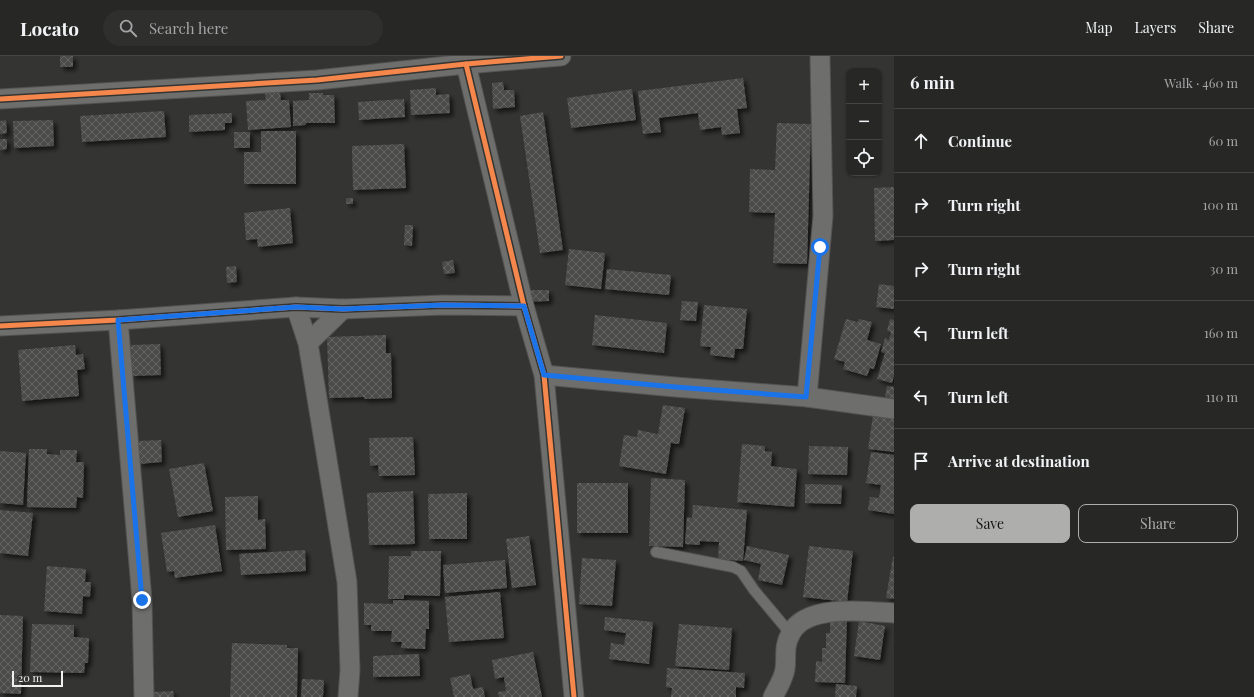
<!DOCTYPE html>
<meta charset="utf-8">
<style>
body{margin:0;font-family:"Playfair Display",serif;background:#2f2f2e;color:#f1f3f6}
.controls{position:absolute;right:12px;top:12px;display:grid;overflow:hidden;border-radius:8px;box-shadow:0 1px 3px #0004}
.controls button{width:36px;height:36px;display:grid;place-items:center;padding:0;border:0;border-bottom:1px solid #434443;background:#272726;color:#f1f3f6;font:20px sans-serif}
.scale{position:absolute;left:12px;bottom:10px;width:51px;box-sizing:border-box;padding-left:4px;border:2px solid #f0f1ef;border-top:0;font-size:11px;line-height:14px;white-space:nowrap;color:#f0f1ef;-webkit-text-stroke:3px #343532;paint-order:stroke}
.stop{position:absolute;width:12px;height:12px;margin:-9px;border:3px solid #1a73e8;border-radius:50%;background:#fff}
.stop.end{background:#1a73e8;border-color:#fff;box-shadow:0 1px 4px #0008}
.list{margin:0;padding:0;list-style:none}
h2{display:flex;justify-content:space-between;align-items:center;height:52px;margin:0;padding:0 16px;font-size:17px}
h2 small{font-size:13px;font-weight:400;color:#a4a5a7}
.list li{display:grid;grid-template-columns:26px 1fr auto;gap:12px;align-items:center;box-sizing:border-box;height:64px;padding:0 16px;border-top:1px solid #434443}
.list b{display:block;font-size:15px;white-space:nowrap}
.list em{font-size:13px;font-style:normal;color:#a4a5a7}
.actions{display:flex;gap:8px;padding:12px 16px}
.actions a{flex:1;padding:9px 0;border:1px solid #aeafad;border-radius:8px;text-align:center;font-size:14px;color:#aeafad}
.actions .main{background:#aeafad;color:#111}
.icon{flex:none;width:22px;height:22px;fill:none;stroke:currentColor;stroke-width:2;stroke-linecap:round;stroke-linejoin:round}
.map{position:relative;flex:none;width:894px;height:641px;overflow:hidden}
header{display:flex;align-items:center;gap:24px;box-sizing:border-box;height:56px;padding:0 20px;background:#272726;border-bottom:1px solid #434443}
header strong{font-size:19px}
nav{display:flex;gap:22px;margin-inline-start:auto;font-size:14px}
.search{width:280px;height:36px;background:#2f2f2e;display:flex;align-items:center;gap:10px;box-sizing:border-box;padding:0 14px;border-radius:22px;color:#a4a5a7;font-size:15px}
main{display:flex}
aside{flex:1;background:#272726}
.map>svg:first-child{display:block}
.building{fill:url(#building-cross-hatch);filter:url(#shadow)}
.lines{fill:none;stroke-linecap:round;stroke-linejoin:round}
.service-casing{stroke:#535352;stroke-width:12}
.minor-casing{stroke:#535352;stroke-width:21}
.service{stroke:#6e6e6d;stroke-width:10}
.minor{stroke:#6e6e6d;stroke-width:19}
.cycleway-casing{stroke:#343532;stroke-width:8}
.cycleway{stroke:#f5874c;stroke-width:5}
.route{stroke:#1a73e8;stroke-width:5}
</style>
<header>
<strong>Locato</strong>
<div class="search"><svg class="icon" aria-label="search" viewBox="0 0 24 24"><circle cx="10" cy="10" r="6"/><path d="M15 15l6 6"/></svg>Search here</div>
<nav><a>Map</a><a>Layers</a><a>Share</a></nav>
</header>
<main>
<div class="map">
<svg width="894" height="641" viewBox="0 0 894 641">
<defs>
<pattern id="building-cross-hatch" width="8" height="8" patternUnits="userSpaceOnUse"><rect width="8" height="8" fill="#4b4b4a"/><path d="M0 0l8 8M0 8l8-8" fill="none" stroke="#656564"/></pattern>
<filter id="shadow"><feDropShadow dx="3.5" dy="3.5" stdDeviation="2" flood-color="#0009"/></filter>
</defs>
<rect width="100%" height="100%" fill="#343433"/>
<!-- building -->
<g class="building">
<rect x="60" y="0" width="13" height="11"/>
<polygon points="743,22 747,52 737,53 740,77 722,79 721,71 700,74 698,57 659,62 661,76 643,78 638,35"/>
<polygon points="503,26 504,34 514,34 515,51 493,53 492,27"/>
<polygon points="436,32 436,39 449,38 450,57 411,59 410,34"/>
<polygon points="632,33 636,64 571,72 567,42"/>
<polygon points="280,36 281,44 289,44 291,71 248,74 246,45 266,44 265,37"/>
<polygon points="309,37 323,37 323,39 334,39 335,67 306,67 306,69 293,70 293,45 309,44"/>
<polygon points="404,43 405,61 359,64 358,46"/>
<polygon points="164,55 166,81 82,86 80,60"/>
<polygon points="543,56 563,194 540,197 520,60"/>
<polygon points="232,57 232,67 225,67 225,74 189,76 189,59"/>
<polygon points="6,64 7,77 0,78 0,65"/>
<polygon points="53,64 54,90 14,92 13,65"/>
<polygon points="777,67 811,68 807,208 773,207 775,157 749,156 750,113 775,114"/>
<polygon points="261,75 296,75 296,128 244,128 244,96 261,96"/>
<rect x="234" y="76" width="16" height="16"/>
<polygon points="0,83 7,83 7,93 0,94"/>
<polygon points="404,88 406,132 353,134 352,90"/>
<polygon points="894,131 894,184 875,185 874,132"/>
<rect x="346" y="142" width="7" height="6"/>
<polygon points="290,152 293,187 258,191 257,183 246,184 244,157"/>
<polygon points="405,169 413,169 412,190 404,189"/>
<polygon points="569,193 605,197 601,233 565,229"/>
<polygon points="453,204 455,217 444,218 442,206"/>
<polygon points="236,210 237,226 227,227 226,211"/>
<polygon points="607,213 671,219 669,239 605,233"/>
<polygon points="879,228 894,230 894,253 876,251"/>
<polygon points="524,234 549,234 549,245 524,246"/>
<polygon points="682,245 698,246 696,265 680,264"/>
<polygon points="704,249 747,253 743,293 735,293 734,302 710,299 711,291 700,290"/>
<polygon points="595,259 667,267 664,297 592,289"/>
<polygon points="846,263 858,266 859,263 872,266 867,284 881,288 874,313 870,312 867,320 843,313 845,306 834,303"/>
<polygon points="890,263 894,264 894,320 892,327 877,323 885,297 881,296 885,282 889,284 891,276 887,275"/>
<polygon points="386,279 386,297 391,297 392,342 364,343 364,341 329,342 327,281"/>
<polygon points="160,288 161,319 132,320 131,289"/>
<polygon points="75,289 76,299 83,298 85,313 77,314 79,340 22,345 18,294"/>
<polygon points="887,330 894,331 894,343 885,341"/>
<polygon points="663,349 685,352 679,388 671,387 666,418 619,410 624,379 637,381 638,374 658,378"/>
<polygon points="874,352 894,355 894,396 868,393"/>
<polygon points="413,381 415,419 379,420 378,409 370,410 369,382"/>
<polygon points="161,384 162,406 139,408 138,385"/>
<polygon points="742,388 765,390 765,395 772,396 771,410 797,413 794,451 737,446"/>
<polygon points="809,390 848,391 847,419 808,418"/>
<polygon points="29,393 47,393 47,398 60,399 60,394 77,394 76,406 84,406 83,442 77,441 76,452 27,451"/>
<polygon points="0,395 26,397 23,449 0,447"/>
<polygon points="871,396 894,399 894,458 868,454 870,441 879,442 881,429 866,427"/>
<polygon points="204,407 213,455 178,461 169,413"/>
<polygon points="651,422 685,424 683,491 649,490"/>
<rect x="577" y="427" width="51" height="50"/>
<polygon points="805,428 842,429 841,448 805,447"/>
<polygon points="413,435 415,488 369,489 367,437"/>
<polygon points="467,437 467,483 429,483 428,438"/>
<polygon points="258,440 258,464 265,463 266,493 226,494 225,441"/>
<polygon points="693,449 747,454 743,505 718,503 719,486 700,485 700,489 685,488 687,461 692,462"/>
<polygon points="0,454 33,457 28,500 0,497"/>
<polygon points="215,469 222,515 175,522 174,515 167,516 161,477"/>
<polygon points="529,480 536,529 512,532 506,483"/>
<polygon points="747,490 789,499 782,529 758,524 761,508 744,504"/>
<polygon points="809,490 853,495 847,546 803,541"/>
<polygon points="305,494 306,515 241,519 239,498"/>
<polygon points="411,495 441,495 440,540 404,539 404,543 388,543 389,500 411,500"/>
<polygon points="893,501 894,501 894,543 886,542"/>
<polygon points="582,502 616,504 612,550 579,548"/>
<polygon points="505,504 507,532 445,537 443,509"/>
<polygon points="47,510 86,513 85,526 91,526 90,541 83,540 82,558 44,555"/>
<polygon points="500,536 504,582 449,586 445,541"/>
<polygon points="393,544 429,545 429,573 426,573 425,593 401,592 402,586 391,586 392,575 371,575 371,569 364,569 364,547 393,548"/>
<polygon points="0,559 23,560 21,638 0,637"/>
<polygon points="830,560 847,561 845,627 815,626 816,605 822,606 822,592 826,592 826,577 830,577"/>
<polygon points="605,561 653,566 649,608 609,603 611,587 624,589 626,577 604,574"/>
<polygon points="859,565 885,570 880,604 854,600"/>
<polygon points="32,568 74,569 74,581 89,582 88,607 85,607 84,617 30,616"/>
<polygon points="679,568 732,572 729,614 675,610"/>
<polygon points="232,587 287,589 287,592 298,592 297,641 230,641"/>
<polygon points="533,596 542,641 499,641 498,636 506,635 504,621 495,623 492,604"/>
<polygon points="419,598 420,620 373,621 373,600"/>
<polygon points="667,612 745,617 744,632 736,631 736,641 671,641 672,632 666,631"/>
<polygon points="470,618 473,633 483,631 485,641 454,641 450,622"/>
<polygon points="302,623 324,624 323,641 301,641"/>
<polygon points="836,628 857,630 856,641 835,641"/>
<polygon points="173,635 174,641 152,641 152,636"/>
</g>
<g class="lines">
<!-- service casing -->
<g class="service-casing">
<polyline id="service" points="656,496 733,511 741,515 754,534 790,577"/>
</g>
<!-- minor casing -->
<g class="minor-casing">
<g id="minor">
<polyline points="466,8 524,250 544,319 574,641"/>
<polyline points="0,43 317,24 466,8 561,0"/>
<polyline points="296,251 308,287 347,526 350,614 348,641"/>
<polyline points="118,264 142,544 144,641"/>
<polyline points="0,270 118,264 296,251 343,253 443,249 524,250"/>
<polyline points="308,287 343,253"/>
<polyline points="544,319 675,331 807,341 894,353"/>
<polyline points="807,341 823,160 820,0"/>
<path d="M773,641C777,633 784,622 785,613C787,600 783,591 791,577C806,548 866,555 894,557"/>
</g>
</g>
<!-- service -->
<use href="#service" class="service"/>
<!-- minor -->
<use href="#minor" class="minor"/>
<!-- cycleway casing -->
<g class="cycleway-casing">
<g id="cycleway">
<polyline points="466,8 524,250 544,319 574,641"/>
<polyline points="0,43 317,24 466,8 561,0"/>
<polyline points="0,270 118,264 296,251 343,253 443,249 524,250"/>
</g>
</g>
<!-- cycleway -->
<use href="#cycleway" class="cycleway"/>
</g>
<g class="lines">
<!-- route -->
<polyline class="route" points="142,544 118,264 296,251 343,253 443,249 524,250 544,319 675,331 806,341 820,191"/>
</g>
</svg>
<div class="controls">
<button>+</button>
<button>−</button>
<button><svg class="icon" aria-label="locate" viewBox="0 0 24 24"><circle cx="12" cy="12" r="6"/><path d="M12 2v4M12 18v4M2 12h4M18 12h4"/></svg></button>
</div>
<div class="scale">20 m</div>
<div class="stop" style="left:820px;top:191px"></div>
<div class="stop end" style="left:142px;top:544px"></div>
</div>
<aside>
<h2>6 min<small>Walk · 460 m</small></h2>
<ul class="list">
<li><svg class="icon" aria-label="ahead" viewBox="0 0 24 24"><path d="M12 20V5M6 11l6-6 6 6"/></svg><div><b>Continue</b></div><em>60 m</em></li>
<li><svg class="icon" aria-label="right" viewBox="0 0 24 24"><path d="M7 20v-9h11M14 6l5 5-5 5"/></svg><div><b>Turn right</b></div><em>100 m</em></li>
<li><svg class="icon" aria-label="right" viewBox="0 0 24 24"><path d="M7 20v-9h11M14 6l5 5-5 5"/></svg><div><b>Turn right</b></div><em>30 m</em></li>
<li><svg class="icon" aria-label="left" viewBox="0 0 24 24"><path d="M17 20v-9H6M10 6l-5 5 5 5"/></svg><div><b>Turn left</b></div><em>160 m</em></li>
<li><svg class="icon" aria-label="left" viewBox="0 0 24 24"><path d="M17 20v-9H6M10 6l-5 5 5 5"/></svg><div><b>Turn left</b></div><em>110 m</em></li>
<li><svg class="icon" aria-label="arrive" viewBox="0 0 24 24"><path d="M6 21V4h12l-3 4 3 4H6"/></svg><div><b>Arrive at destination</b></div></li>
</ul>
<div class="actions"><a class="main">Save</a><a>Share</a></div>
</aside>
</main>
